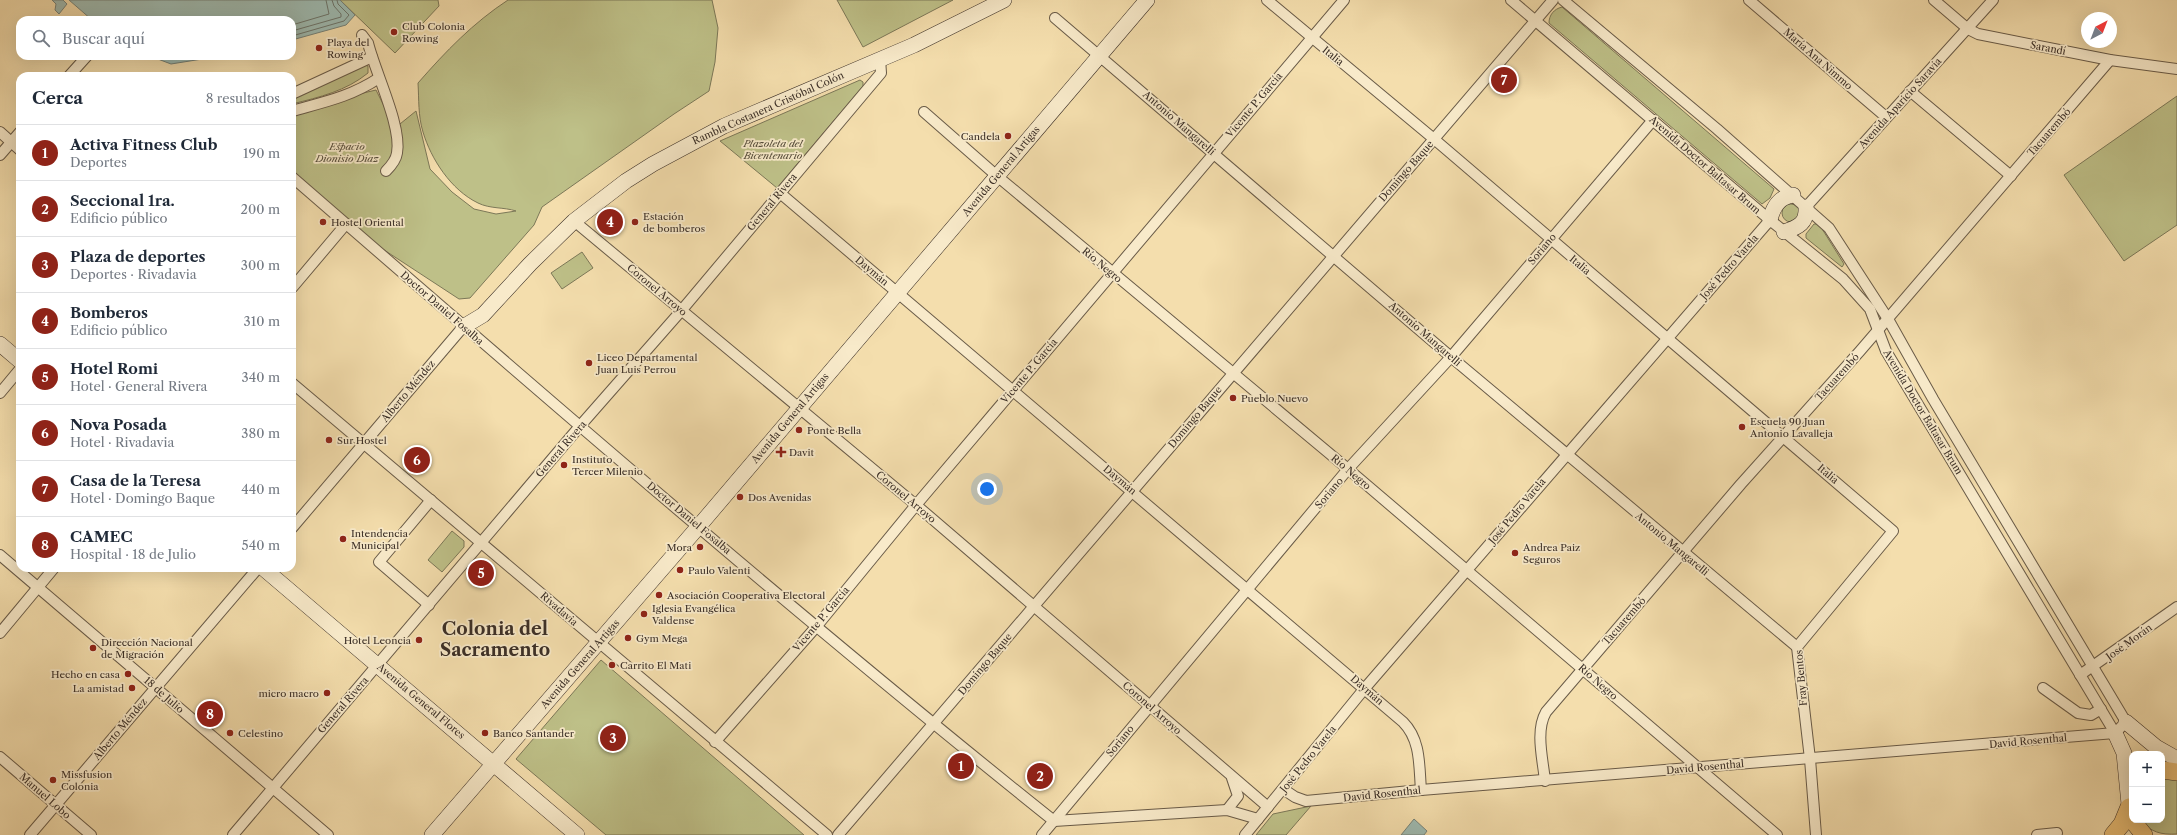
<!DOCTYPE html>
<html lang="es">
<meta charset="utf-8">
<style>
body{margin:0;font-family:"Libre Caslon Text",serif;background:#f2f2f3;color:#1f2937}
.controls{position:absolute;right:12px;bottom:12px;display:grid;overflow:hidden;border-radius:8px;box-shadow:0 4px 16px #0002}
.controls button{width:36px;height:36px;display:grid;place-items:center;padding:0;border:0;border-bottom:1px solid #e0e1e3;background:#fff;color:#1f2937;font:20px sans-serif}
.compass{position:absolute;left:2081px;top:12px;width:36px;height:36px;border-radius:50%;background:#fff;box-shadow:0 4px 16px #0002;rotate:42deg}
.you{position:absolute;left:987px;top:489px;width:14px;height:14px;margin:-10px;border:3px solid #fff;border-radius:50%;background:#1a73e8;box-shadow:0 0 0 6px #1a73e833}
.badge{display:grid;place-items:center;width:26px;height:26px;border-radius:50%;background:#8f2418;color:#fff;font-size:13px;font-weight:700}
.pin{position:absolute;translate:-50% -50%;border:2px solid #fff;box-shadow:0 1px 4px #0006}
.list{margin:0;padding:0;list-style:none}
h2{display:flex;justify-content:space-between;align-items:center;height:52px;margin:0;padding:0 16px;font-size:17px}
h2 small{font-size:13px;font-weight:400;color:#747a83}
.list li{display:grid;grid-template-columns:26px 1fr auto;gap:12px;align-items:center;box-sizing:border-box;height:56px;padding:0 16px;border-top:1px solid #e0e1e3}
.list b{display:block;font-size:15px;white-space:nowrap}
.list p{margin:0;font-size:13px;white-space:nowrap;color:#747a83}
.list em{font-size:13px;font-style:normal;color:#747a83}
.icon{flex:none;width:22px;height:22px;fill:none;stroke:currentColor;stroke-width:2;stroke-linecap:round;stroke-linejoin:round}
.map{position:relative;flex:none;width:2177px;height:835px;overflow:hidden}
.search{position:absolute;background:#fff;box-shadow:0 4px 16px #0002;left:16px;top:16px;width:280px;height:44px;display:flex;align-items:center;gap:10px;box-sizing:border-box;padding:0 14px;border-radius:12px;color:#747a83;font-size:15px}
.panel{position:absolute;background:#fff;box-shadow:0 4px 16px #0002;left:16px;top:72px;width:280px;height:500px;border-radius:12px}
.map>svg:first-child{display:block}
.green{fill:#bec088;stroke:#7c7858}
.water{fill:#9ebbb2;stroke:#76837a}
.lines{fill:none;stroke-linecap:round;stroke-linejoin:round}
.shore{stroke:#6c756c;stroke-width:1}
.street-casing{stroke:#695b48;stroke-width:12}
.secondary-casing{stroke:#3b2f27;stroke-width:16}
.primary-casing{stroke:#3b2f27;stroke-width:18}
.street{stroke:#f8eaca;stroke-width:10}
.secondary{stroke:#f8eaca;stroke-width:15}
.primary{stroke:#eabf76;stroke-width:17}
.poi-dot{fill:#8f2418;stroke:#f8eaca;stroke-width:1.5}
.labels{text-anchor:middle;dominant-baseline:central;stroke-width:3.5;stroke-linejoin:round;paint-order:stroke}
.poi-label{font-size:10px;fill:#3b2f27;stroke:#f8eaca;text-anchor:start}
.street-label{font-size:10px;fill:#3b2f27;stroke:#f8eaca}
.park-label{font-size:10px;font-style:italic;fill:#554c3a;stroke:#f8eaca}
.town-label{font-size:18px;font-weight:bold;fill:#3b2f27;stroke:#f8eaca}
</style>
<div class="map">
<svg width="2177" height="835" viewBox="0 0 2177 835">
<rect width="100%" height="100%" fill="#f4dead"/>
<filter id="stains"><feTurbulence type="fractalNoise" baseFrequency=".005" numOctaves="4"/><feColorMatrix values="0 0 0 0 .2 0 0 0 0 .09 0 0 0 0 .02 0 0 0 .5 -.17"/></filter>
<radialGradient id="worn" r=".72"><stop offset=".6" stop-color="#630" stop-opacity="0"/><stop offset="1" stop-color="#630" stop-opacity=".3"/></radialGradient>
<!-- green -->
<g class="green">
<polygon points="340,0 438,0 439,6 395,53"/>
<path d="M508,0H712L718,28L715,62L709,91L674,114L542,207L534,225L470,298L459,299L375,244L292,173V110L376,90L395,128L416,111L430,169L452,192L474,209L496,214L516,211C504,207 490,209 478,203C451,190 431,159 423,132C418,116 419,99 418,83C446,51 473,23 508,0Z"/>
<polygon points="837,0 953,0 863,47"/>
<path d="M1562,7L1774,189L1770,198L1762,204L1549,23C1549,15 1554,9 1562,7Z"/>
<path d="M365,65L368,66V73C346,91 320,97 292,104V97Z"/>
<polygon points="860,80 863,82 863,86 777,188 720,141"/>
<polygon points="2177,96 2177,225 2124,261 2064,175"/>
<circle cx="1791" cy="213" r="9"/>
<polygon points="1814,224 1819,224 1844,264 1842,267 1806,238 1806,234"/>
<polygon points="582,252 593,268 562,289 551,273"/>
<polygon points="452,531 464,541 464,547 442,572 428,560"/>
<polygon points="601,660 804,835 606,835 516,759"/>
<path d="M2162,776L2177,777V834C2161,835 2150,832 2141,820H2162Z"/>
<polygon points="1311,806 1286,835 1256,835 1273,814"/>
</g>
<!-- water -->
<g class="water">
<polygon points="52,0 63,0 67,4 59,14 55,10 56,4"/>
<polygon points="69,0 340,0 355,15 346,25 292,40 292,20 92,20"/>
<polygon points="150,56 221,56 171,64"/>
<polygon points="1414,819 1427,831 1424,835 1401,835"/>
</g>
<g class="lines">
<!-- shore -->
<g class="shore">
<polyline points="292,25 329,14 326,0"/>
<polyline points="292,31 341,17 341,14 334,6 332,0"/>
<polyline points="292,36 344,21 349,15 338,4 337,0"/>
</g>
<!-- street casing -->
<g class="street-casing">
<g id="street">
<polyline points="1267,0 1434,139 1893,531 1797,647 1810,759 1816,835"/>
<polyline points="1511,0 1770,220 1843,279 1870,309 1886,351 2115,733"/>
<polyline points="1749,0 1886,117"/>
<polyline points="1934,0 1968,29 1978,34 2110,60 2177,69"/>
<polyline points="1055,18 1451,357 1797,647"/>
<path d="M362,35L368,43C375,72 402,126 397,153C396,160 391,166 386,171"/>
<polyline points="69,76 87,56"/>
<polyline points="1910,91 2011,176"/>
<polyline points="292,94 372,57"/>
<path d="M292,111C324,102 350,97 379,78"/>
<polyline points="924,112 997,176 1348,469 1777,835"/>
<polyline points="0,132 20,150"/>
<polyline points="0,155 20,132"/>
<path d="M292,177C543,395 794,613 1054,821L1227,810L1258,819"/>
<path d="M780,193L1403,722C1421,740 1419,766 1421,790"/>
<polyline points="1806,207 1993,0"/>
<polyline points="574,221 916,505 1268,807"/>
<polyline points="292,288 346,224"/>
<polyline points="292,383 827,835"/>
<polyline points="0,393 20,369"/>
<polyline points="292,528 463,327"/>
<polyline points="0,555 328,835"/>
<polyline points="429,605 379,562 431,500"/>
<polyline points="0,633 54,568"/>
<polyline points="2080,675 2177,607"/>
<polyline points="2043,688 2078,713 2091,715 2101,709"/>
<polyline points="715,742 816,627 916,505 1344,0"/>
<polyline points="0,757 91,835"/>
<path d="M1545,781C1543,760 1535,731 1546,712L1741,484L1860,351L2110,60"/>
<polyline points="1283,789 1295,797 1306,801 1421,790 2115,733 2126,722 1933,399 1888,319 1829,228 1717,129 1563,0"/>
<polyline points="1227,810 1238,796 1232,778"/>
<polyline points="30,835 258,568"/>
<polyline points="233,835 580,426 681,311 881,73 880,59"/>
<polyline points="838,835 1553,0"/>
<polyline points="1042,835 1348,469 1451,357 1653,120"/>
<polyline points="1245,835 1365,688 1770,220"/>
<polyline points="2037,835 2057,833"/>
</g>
</g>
<!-- secondary casing -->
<g class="secondary-casing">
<g id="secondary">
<path d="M1770,220C1773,207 1779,197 1793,195"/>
<path d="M1784,232C1799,227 1807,223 1806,207"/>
<polyline points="463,327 483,315 530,264 574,221 626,181 653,164 724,126 914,45 1004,0"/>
<polyline points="0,344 20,361"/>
<polyline points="263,568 577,835"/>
<polyline points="2126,722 2156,747 2177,759"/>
<polyline points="2115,733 2124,753 2129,804"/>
<polyline points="432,835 699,526 1147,0"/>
</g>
</g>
<!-- primary casing -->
<g class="primary-casing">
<g id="primary">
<polyline points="2162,770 2177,772"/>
<polyline points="2132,820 2144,835"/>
<polyline points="2113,835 2122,824 2129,807"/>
</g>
</g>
<!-- street -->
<use href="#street" class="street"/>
<!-- secondary -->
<use href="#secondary" class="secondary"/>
<!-- primary -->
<use href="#primary" class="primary"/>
</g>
<!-- markers -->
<g class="poi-dot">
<circle cx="394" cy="32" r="4"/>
<circle cx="319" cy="48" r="4"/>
<circle cx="1008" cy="136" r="4"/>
<circle cx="323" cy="222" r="4"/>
<circle cx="635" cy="222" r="4"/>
<circle cx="589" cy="363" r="4"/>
<circle cx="1233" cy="398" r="4"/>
<circle cx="1742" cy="427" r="4"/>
<circle cx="799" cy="430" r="4"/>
<circle cx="329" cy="440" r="4"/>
<path d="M779 446h4v4h4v4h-4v4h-4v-4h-4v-4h4z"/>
<circle cx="564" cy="465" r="4"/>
<circle cx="740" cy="497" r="4"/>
<circle cx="343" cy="539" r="4"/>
<circle cx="700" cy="547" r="4"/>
<circle cx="1515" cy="553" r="4"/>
<circle cx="680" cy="570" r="4"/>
<circle cx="659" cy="595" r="4"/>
<circle cx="644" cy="614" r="4"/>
<circle cx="628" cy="638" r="4"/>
<circle cx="419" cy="640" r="4"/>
<circle cx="93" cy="648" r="4"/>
<circle cx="612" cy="665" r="4"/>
<circle cx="128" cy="674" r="4"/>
<circle cx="132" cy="688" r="4"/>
<circle cx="327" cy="693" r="4"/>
<circle cx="230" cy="733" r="4"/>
<circle cx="485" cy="733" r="4"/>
<circle cx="53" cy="780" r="4"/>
</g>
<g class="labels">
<!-- poi labels -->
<g class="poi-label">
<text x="402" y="26">Club Colonia<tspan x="402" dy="12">Rowing</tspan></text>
<text x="327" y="42">Playa del<tspan x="327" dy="12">Rowing</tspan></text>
<text x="1000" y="136" text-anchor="end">Candela</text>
<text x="643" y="216">Estación<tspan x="643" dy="12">de bomberos</tspan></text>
<text x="331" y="222">Hostel Oriental</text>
<text x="597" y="357">Liceo Departamental<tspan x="597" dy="12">Juan Luis Perrou</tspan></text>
<text x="1241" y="398">Pueblo Nuevo</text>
<text x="1750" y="421">Escuela 90 Juan<tspan x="1750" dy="12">Antonio Lavalleja</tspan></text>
<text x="807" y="430">Ponte Bella</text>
<text x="337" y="440">Sur Hostel</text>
<text x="789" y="452">Davit</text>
<text x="572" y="459">Instituto<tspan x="572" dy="12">Tercer Milenio</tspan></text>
<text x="748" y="497">Dos Avenidas</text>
<text x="351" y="533">Intendencia<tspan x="351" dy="12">Municipal</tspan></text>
<text x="692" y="547" text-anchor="end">Mora</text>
<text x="1523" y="547">Andrea Paiz<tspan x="1523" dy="12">Seguros</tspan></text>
<text x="688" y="570">Paulo Valenti</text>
<text x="667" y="595">Asociación Cooperativa Electoral</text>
<text x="652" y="608">Iglesia Evangélica<tspan x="652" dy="12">Valdense</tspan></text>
<text x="636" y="638">Gym Mega</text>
<text x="411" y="640" text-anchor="end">Hotel Leoncia</text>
<text x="101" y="642">Dirección Nacional<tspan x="101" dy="12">de Migración</tspan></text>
<text x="620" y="665">Carrito El Mati</text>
<text x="120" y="674" text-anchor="end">Hecho en casa</text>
<text x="124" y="688" text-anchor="end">La amistad</text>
<text x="319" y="693" text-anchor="end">micro macro</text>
<text x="238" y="733">Celestino</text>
<text x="493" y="733">Banco Santander</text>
<text x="61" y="774">Missfusion<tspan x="61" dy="12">Colonia</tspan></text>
</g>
<!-- street labels -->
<g class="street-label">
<text transform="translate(2048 48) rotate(11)">Sarandí</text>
<text transform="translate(1333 56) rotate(39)">Italia</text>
<text transform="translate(1818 59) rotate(41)">María Ana Nimmo</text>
<text transform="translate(1900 103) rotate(-48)">Avenida Aparicio Saravia</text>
<text transform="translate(1254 105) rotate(-50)">Vicente P. García</text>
<text transform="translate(768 108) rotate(-24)">Rambla Costanera Cristóbal Colón</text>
<text transform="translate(1179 123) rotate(41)">Antonio Mangarelli</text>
<text transform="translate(2049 132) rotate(-49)">Tacuarembó</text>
<text transform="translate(1705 165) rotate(41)">Avenida Doctor Baltasar Brum</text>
<text transform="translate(1001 171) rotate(-50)">Avenida General Artigas</text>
<text transform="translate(1406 171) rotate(-49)">Domingo Baque</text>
<text transform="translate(772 202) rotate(-50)">General Rivera</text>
<text transform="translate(1542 249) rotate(-50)">Soriano</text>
<text transform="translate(1102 265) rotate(40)">Río Negro</text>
<text transform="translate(1580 265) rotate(40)">Italia</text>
<text transform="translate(1729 267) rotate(-49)">José Pedro Varela</text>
<text transform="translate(872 271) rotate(40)">Daymán</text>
<text transform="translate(657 290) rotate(40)">Coronel Arroyo</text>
<text transform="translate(442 308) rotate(41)">Doctor Daniel Fosalba</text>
<text transform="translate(1425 334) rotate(41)">Antonio Mangarelli</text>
<text transform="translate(1029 371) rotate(-50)">Vicente P. García</text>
<text transform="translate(1837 377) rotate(-48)">Tacuarembó</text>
<text transform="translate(408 391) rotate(-50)">Alberto Méndez</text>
<text transform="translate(1923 412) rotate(59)">Avenida Doctor Baltasar Brum</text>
<text transform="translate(1195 417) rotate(-50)">Domingo Baque</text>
<text transform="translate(790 418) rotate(-50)">Avenida General Artigas</text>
<text transform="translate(561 449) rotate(-49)">General Rivera</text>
<text transform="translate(1351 472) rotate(40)">Río Negro</text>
<text transform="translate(1828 474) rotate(40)">Italia</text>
<text transform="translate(1120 480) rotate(40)">Daymán</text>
<text transform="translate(1329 493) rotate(-50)">Soriano</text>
<text transform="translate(906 497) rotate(40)">Coronel Arroyo</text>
<text transform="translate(1517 511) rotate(-50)">José Pedro Varela</text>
<text transform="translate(689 518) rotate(40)">Doctor Daniel Fosalba</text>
<text transform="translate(1672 544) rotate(40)">Antonio Mangarelli</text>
<text transform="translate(559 609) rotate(41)">Rivadavia</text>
<text transform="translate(821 619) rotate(-50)">Vicente P. García</text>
<text transform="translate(1624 621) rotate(-49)">Tacuarembó</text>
<text transform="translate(2129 642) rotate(-36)">José Morán</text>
<text transform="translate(580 664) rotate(-49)">Avenida General Artigas</text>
<text transform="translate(985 664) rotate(-50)">Domingo Baque</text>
<text transform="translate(1801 678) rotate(-95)">Fray Bentos</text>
<text transform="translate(1598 682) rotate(41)">Río Negro</text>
<text transform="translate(1367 690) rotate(41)">Daymán</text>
<text transform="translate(164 695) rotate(41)">18 de Julio</text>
<text transform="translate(421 701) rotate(40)">Avenida General Flores</text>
<text transform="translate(343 705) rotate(-49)">General Rivera</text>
<text transform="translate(1152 708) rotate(41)">Coronel Arroyo</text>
<text transform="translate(120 729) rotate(-50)">Alberto Méndez</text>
<text transform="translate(1120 741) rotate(-51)">Soriano</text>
<text transform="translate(2028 741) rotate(-5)">David Rosenthal</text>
<text transform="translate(1308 759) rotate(-51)">José Pedro Varela</text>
<text transform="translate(1705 767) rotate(-5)">David Rosenthal</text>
<text transform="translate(1382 794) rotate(-6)">David Rosenthal</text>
<text transform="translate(45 796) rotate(41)">Manuel Lobo</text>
</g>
<!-- park labels -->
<g class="park-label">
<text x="773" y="143">Plazoleta del<tspan x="773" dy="12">Bicentenario</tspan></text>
<text x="347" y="146">Espacio<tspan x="347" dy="12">Dionisio Díaz</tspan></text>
</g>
<!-- town labels -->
<g class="town-label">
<text x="495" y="629">Colonia del<tspan x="495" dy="21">Sacramento</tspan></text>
</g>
</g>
<rect width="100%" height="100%" filter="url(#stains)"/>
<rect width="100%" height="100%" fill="url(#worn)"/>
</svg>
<div class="controls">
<button>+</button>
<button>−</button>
</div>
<svg class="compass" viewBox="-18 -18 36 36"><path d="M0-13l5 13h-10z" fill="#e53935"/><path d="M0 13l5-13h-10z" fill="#747a83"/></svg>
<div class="you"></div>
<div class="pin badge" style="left:961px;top:766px">1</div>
<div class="pin badge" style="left:1040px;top:776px">2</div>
<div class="pin badge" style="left:613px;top:738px">3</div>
<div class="pin badge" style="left:610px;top:222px">4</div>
<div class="pin badge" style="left:481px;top:573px">5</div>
<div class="pin badge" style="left:417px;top:460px">6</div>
<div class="pin badge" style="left:1504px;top:80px">7</div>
<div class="pin badge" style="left:210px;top:714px">8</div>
<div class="search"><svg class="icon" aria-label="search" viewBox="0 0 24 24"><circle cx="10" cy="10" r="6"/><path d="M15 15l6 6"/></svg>Buscar aquí</div>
<section class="panel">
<h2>Cerca<small>8 resultados</small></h2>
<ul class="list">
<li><span class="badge">1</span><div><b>Activa Fitness Club</b><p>Deportes</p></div><em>190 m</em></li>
<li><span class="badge">2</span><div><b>Seccional 1ra.</b><p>Edificio público</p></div><em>200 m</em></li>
<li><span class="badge">3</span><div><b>Plaza de deportes</b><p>Deportes · Rivadavia</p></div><em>300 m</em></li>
<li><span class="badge">4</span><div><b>Bomberos</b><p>Edificio público</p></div><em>310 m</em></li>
<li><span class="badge">5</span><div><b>Hotel Romi</b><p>Hotel · General Rivera</p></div><em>340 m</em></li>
<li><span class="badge">6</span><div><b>Nova Posada</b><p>Hotel · Rivadavia</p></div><em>380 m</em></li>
<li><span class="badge">7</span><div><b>Casa de la Teresa</b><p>Hotel · Domingo Baque</p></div><em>440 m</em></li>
<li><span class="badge">8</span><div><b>CAMEC</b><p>Hospital · 18 de Julio</p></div><em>540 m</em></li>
</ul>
</section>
</div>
